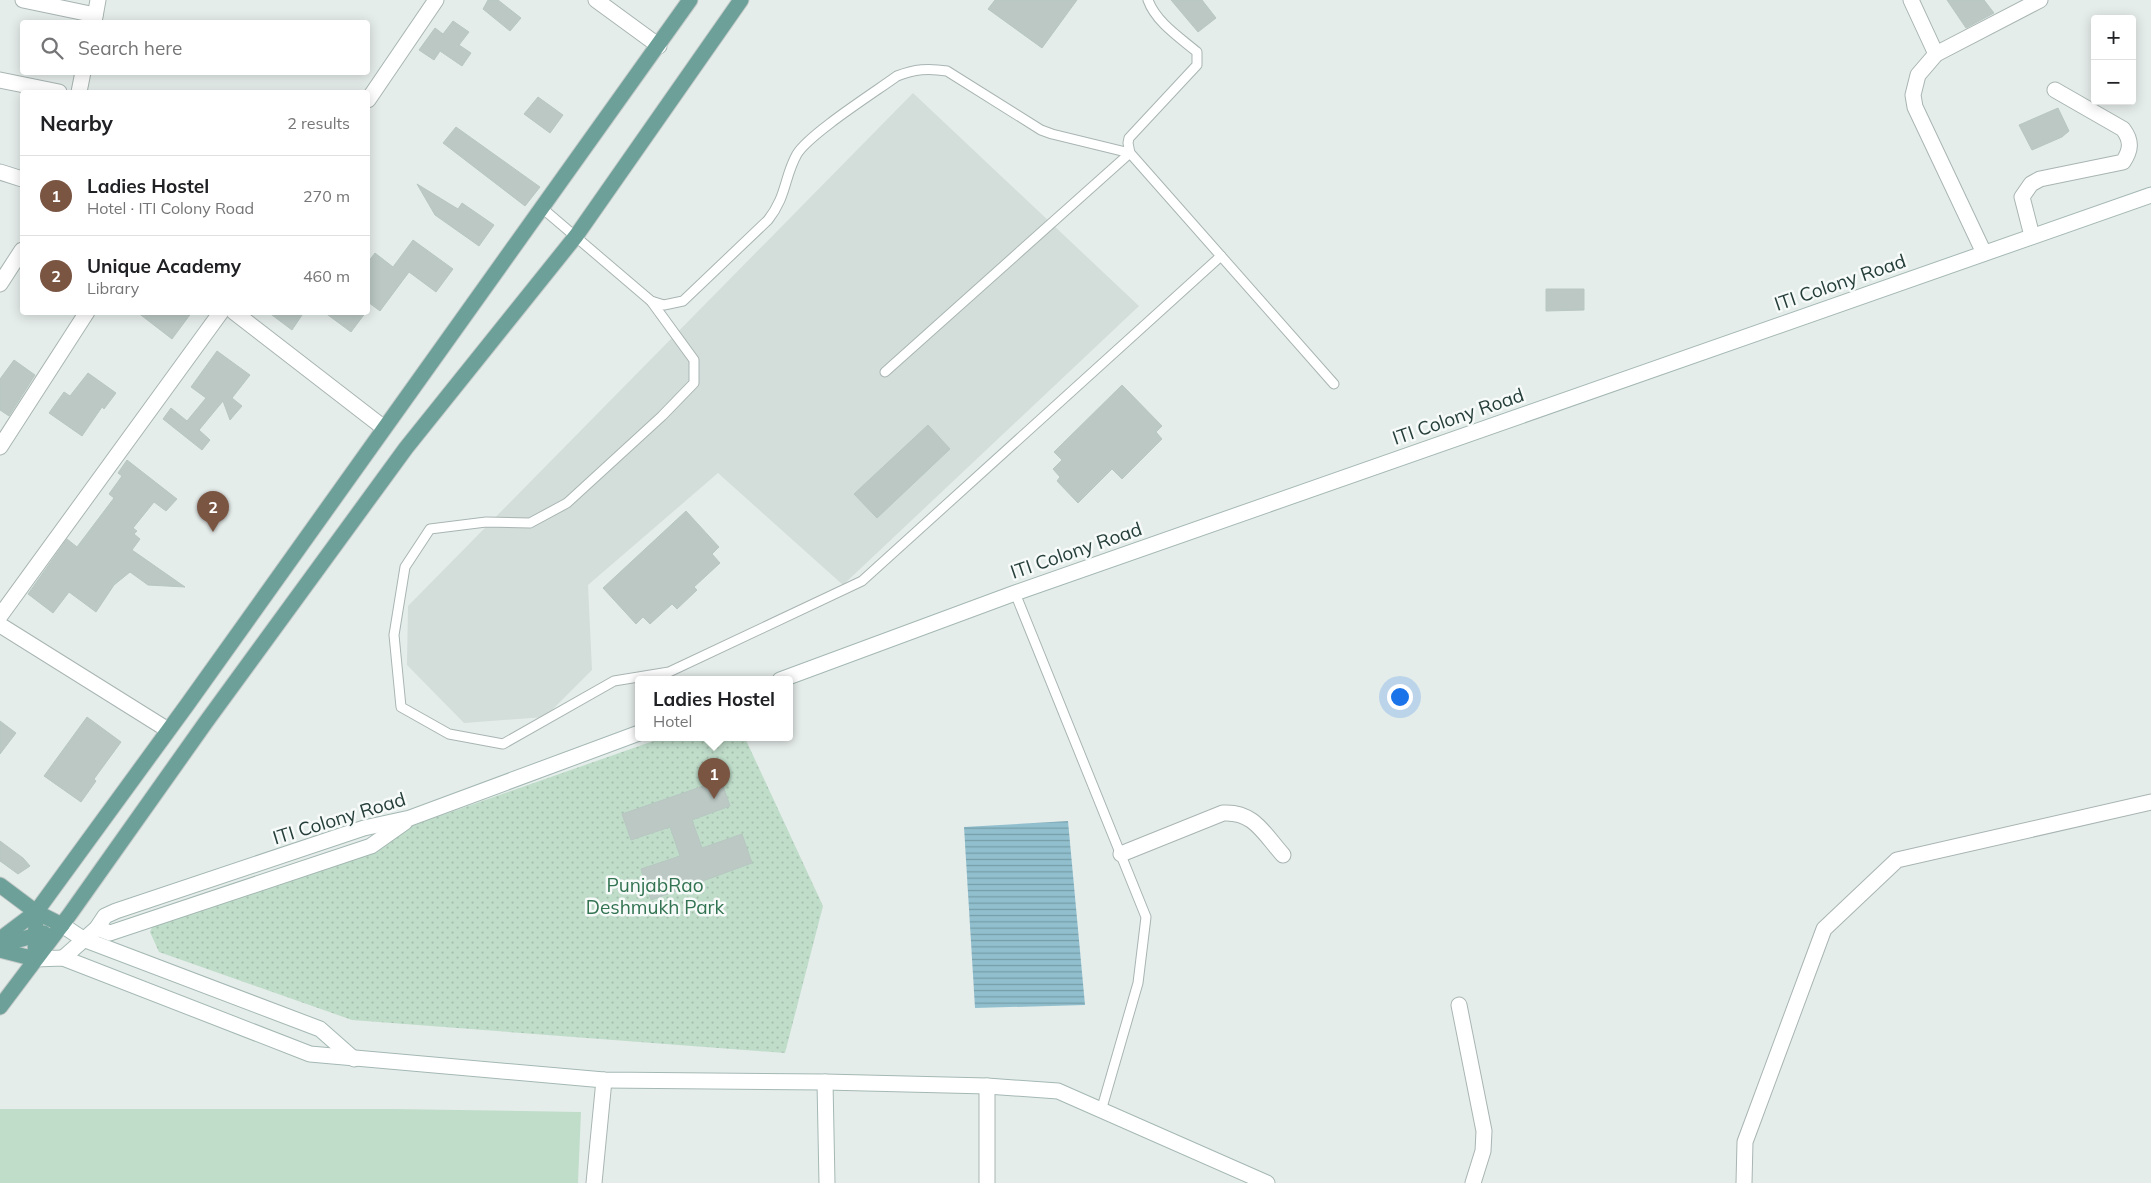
<!DOCTYPE html>
<meta charset="utf-8">
<style>
body{margin:0;font-family:Mulish,sans-serif;background:#f2f2f2;color:#202124}
.controls{position:absolute;right:15px;top:15px;display:grid;overflow:hidden;border-radius:5px;box-shadow:0 2px 12px #0003}
.controls button{width:45px;height:45px;display:grid;place-items:center;padding:0;border:0;border-bottom:1px solid #e0e0e0;background:#fff;color:#202124;font:25px sans-serif}
.you{position:absolute;left:1399px;top:696px;width:18px;height:18px;margin:-12px;border:4px solid #fff;border-radius:50%;background:#1a73e8;box-shadow:0 0 0 8px #1a73e833}
.badge{display:grid;place-items:center;width:32px;height:32px;border-radius:50%;background:#7a5542;color:#fff;font-size:16px;font-weight:700}
.pin{position:absolute;translate:-50% -41px;filter:drop-shadow(0 1px 2px #0008)}
.pin::after{content:'';position:absolute;top:26px;width:18px;height:15px;background:inherit;clip-path:polygon(0 0,100% 0,50% 100%)}
.popup{position:absolute;left:635px;top:676px;width:158px;height:65px;box-sizing:border-box;display:grid;place-content:center;border-radius:5px;background:#fff;filter:drop-shadow(0 1px 4px #0005);font-size:16px;white-space:nowrap;color:#757577}
.popup b{font-size:19px;color:#202124}
.popup::after{content:'';position:absolute;left:50%;top:100%;margin-left:-10px;border:10px solid transparent;border-top-color:#fff}
.list{margin:0;padding:0;list-style:none}
h2{display:flex;justify-content:space-between;align-items:center;height:65px;margin:0;padding:0 20px;font-size:21px}
h2 small{font-size:16px;font-weight:400;color:#757577}
.list li{display:grid;grid-template-columns:32px 1fr auto;gap:15px;align-items:center;box-sizing:border-box;height:80px;padding:0 20px;border-top:1px solid #e0e0e0}
.list b{display:block;font-size:19px;white-space:nowrap}
.list p{margin:0;font-size:16px;white-space:nowrap;color:#757577}
.list em{font-size:16px;font-style:normal;color:#757577}
.icon{flex:none;width:28px;height:28px;fill:none;stroke:currentColor;stroke-width:2;stroke-linecap:round;stroke-linejoin:round}
.map{position:relative;flex:none;width:2151px;height:1183px;overflow:hidden}
.search{position:absolute;background:#fff;box-shadow:0 2px 12px #0003;left:20px;top:20px;width:350px;height:55px;display:flex;align-items:center;gap:12px;box-sizing:border-box;padding:0 18px;border-radius:5px;color:#757577;font-size:19px}
.panel{position:absolute;background:#fff;box-shadow:0 2px 12px #0003;left:20px;top:90px;width:350px;height:225px;border-radius:5px}
.map>svg:first-child{display:block}
.built{fill:#d3ddda}
.park{fill:url(#park-dots)}
.pitch{fill:#c0ddca}
.water{fill:url(#water-rules)}
.building{fill:#bbc8c4;stroke:#b8c7c2}
.lines{fill:none;stroke-linecap:round;stroke-linejoin:round}
.lane-casing{stroke:#a8b5b2;stroke-width:11}
.street-casing{stroke:#a8b5b2;stroke-width:17}
.secondary-casing{stroke:#a4b8b3;stroke-width:17}
.primary-casing{stroke:#c2c9c8;stroke-width:17}
.lane{stroke:#fff;stroke-width:9}
.street{stroke:#fff;stroke-width:15}
.secondary{stroke:#fff;stroke-width:15}
.primary{stroke:#6da098;stroke-width:15}
.labels{text-anchor:middle;dominant-baseline:central;stroke-width:5;stroke-linejoin:round;paint-order:stroke}
.street-label{font-size:19px;fill:#253e3a;stroke:#f6faf8}
.park-label{font-size:19px;fill:#327351;stroke:#f6faf8}
</style>
<div class="map">
<svg width="2151" height="1183" viewBox="0 0 2151 1183">
<defs>
<pattern id="park-dots" width="8" height="8" patternUnits="userSpaceOnUse" patternTransform="scale(1.25)"><rect width="8" height="8" fill="#c0ddca"/><path d="M2 2h.1M6 6h.1" fill="none" stroke="#a5bfae" stroke-width="1.8" stroke-linecap="round"/></pattern>
<pattern id="water-rules" width="6" height="5" patternUnits="userSpaceOnUse" patternTransform="scale(1.25)"><rect width="6" height="5" fill="#91bfce"/><path d="M0 2.5h6" fill="none" stroke="#769da8"/></pattern>
</defs>
<rect width="100%" height="100%" fill="#e5edeb"/>
<!-- built -->
<polygon class="built" points="913,93 1139,306 843,585 718,473 588,585 592,670 545,717 464,723 407,665 408,606"/>
<!-- park -->
<polygon class="park" points="662,738 745,738 823,906 785,1053 352,1020 159,952 150,932 157,915"/>
<!-- pitch -->
<polygon class="pitch" points="0,1109 395,1109 581,1112 578,1183 0,1183"/>
<!-- water -->
<polygon class="water" points="1068,821 1085,1005 975,1008 964,827"/>
<!-- building -->
<g class="building">
<polygon points="488,0 498,0 521,18 510,31 483,9"/>
<polygon points="995,0 1077,0 1042,48 988,9"/>
<polygon points="1171,0 1202,0 1216,18 1198,32"/>
<polygon points="1947,0 1984,0 1994,13 1966,28"/>
<polygon points="453,21 469,32 459,45 471,53 462,66 440,51 434,60 419,50 435,28 443,34"/>
<polygon points="538,97 563,115 550,133 524,114"/>
<polygon points="2058,108 2069,131 2062,137 2032,150 2019,125"/>
<polygon points="456,127 540,187 525,206 443,143"/>
<polygon points="417,184 458,209 462,203 494,225 479,246 435,215"/>
<polygon points="413,240 453,269 436,292 409,272 380,311 368,302 368,262 375,253 393,267"/>
<polygon points="1546,289 1584,289 1584,310 1546,311"/>
<polygon points="137,312 192,312 172,339"/>
<polygon points="268,312 304,312 292,330"/>
<polygon points="324,312 366,312 351,332"/>
<polygon points="217,351 250,375 232,398 242,406 230,420 223,401 199,430 210,440 202,450 163,419 171,408 187,421 206,398 191,387"/>
<polygon points="14,360 35,375 9,416 0,410 0,379"/>
<polygon points="88,373 116,393 104,409 102,407 82,436 49,413 64,392 70,396"/>
<polygon points="1122,385 1162,426 1156,432 1162,439 1122,479 1112,469 1078,503 1057,481 1060,477 1053,469 1062,460 1054,452"/>
<polygon points="928,425 950,449 877,518 854,494"/>
<polygon points="127,460 177,499 166,511 154,502 133,528 137,531 134,534 140,539 132,550 185,587 148,585 130,572 114,585 96,612 69,592 53,613 28,594 67,539 77,547 114,498 109,494 122,476 118,473"/>
<polygon points="686,511 719,547 712,554 720,563 694,587 697,590 677,609 672,604 650,624 643,617 636,624 603,588"/>
<polygon points="87,717 121,742 94,779 96,781 81,802 44,776"/>
<polygon points="0,721 16,733 0,754"/>
<polygon points="721,780 730,806 692,820 702,848 742,834 752,863 651,900 641,869 680,856 670,827 631,840 622,814"/>
<polygon points="0,841 23,858 30,866 18,874 0,861"/>
</g>
<g class="lines">
<!-- lane casing -->
<g class="lane-casing">
<g id="lane">
<path d="M1148,0C1156,22 1179,37 1197,52V65L1129,138L1128,143L1130,153L1334,384"/>
<polyline points="542,208 651,301 694,360 694,383 662,416 567,503 530,523 486,522 430,529 405,567 394,635 401,707 449,734 503,744 614,681 669,672 862,581 1221,256"/>
<path d="M651,301L664,305L683,301L768,220C787,196 784,177 797,154C809,134 875,92 897,76C915,69 928,68 947,71L1041,130L1052,134L1130,153L885,372"/>
<polyline points="1015,593 1146,917 1138,983 1101,1111"/>
</g>
</g>
<!-- street casing -->
<g class="street-casing">
<g id="street">
<polyline points="23,0 95,15"/>
<polyline points="596,0 659,46"/>
<polyline points="1911,0 1936,54"/>
<polyline points="94,22 98,0"/>
<polyline points="0,80 59,92"/>
<polyline points="79,92 83,72"/>
<polyline points="368,100 436,0"/>
<polyline points="0,172 22,179"/>
<path d="M2032,236L2022,197L2031,184L2040,179L2123,162C2131,150 2132,141 2123,129L2055,90"/>
<polyline points="1984,253 1915,107 1913,95 1918,75 1936,54 2040,0"/>
<polyline points="0,284 22,250"/>
<polyline points="234,312 384,428"/>
<polyline points="0,447 87,312"/>
<polyline points="0,616 221,312"/>
<polyline points="0,625 168,730"/>
<path d="M1121,854L1223,813C1254,811 1264,834 1283,855"/>
<polyline points="1459,1005 1484,1131 1483,1151 1473,1183"/>
<polyline points="594,1183 604,1080"/>
<polyline points="987,1183 987,1086"/>
<polyline points="1744,1183 1745,1142 1824,929 1897,860 2151,802"/>
</g>
</g>
<!-- secondary casing -->
<g class="secondary-casing">
<g id="secondary">
<polyline points="780,680 1015,593 2151,195"/>
<polyline points="62,925 83,939 320,1029 354,1059"/>
<polyline points="97,928 110,933 371,846 405,822"/>
<polyline points="63,958 97,928 105,916 116,911 364,828 410,818 639,733"/>
<polyline points="35,959 63,958 310,1054 604,1080 825,1082 987,1086 1058,1091 1267,1183"/>
<polyline points="825,1082 827,1183"/>
</g>
</g>
<!-- primary casing -->
<g class="primary-casing">
<g id="primary">
<polyline points="0,885 36,912 62,925"/>
<polyline points="0,939 36,912 187,705 690,0"/>
<polyline points="0,945 44,933"/>
<polyline points="0,950 35,959 36,912"/>
<polyline points="0,1007 70,914 206,722 406,448 576,236 741,0"/>
</g>
</g>
<!-- lane -->
<use href="#lane" class="lane"/>
<!-- street -->
<use href="#street" class="street"/>
<!-- secondary -->
<use href="#secondary" class="secondary"/>
<!-- primary -->
<use href="#primary" class="primary"/>
</g>
<g class="labels">
<!-- street labels -->
<g class="street-label">
<text transform="translate(1840 282) rotate(-19)">ITI Colony Road</text>
<text transform="translate(1458 416) rotate(-19)">ITI Colony Road</text>
<text transform="translate(1076 550) rotate(-19)">ITI Colony Road</text>
<text transform="translate(339 818) rotate(-17)">ITI Colony Road</text>
</g>
<!-- park labels -->
<g class="park-label">
<text x="655" y="885">PunjabRao<tspan x="655" dy="22">Deshmukh Park</tspan></text>
</g>
</g>
</svg>
<div class="controls">
<button>+</button>
<button>−</button>
</div>
<div class="you"></div>
<div class="pin badge" style="left:714px;top:799px">1</div>
<div class="popup"><b>Ladies Hostel</b>Hotel</div>
<div class="pin badge" style="left:213px;top:532px">2</div>
<div class="search"><svg class="icon" aria-label="search" viewBox="0 0 24 24"><circle cx="10" cy="10" r="6"/><path d="M15 15l6 6"/></svg>Search here</div>
<section class="panel">
<h2>Nearby<small>2 results</small></h2>
<ul class="list">
<li><span class="badge">1</span><div><b>Ladies Hostel</b><p>Hotel · ITI Colony Road</p></div><em>270 m</em></li>
<li><span class="badge">2</span><div><b>Unique Academy</b><p>Library</p></div><em>460 m</em></li>
</ul>
</section>
</div>
